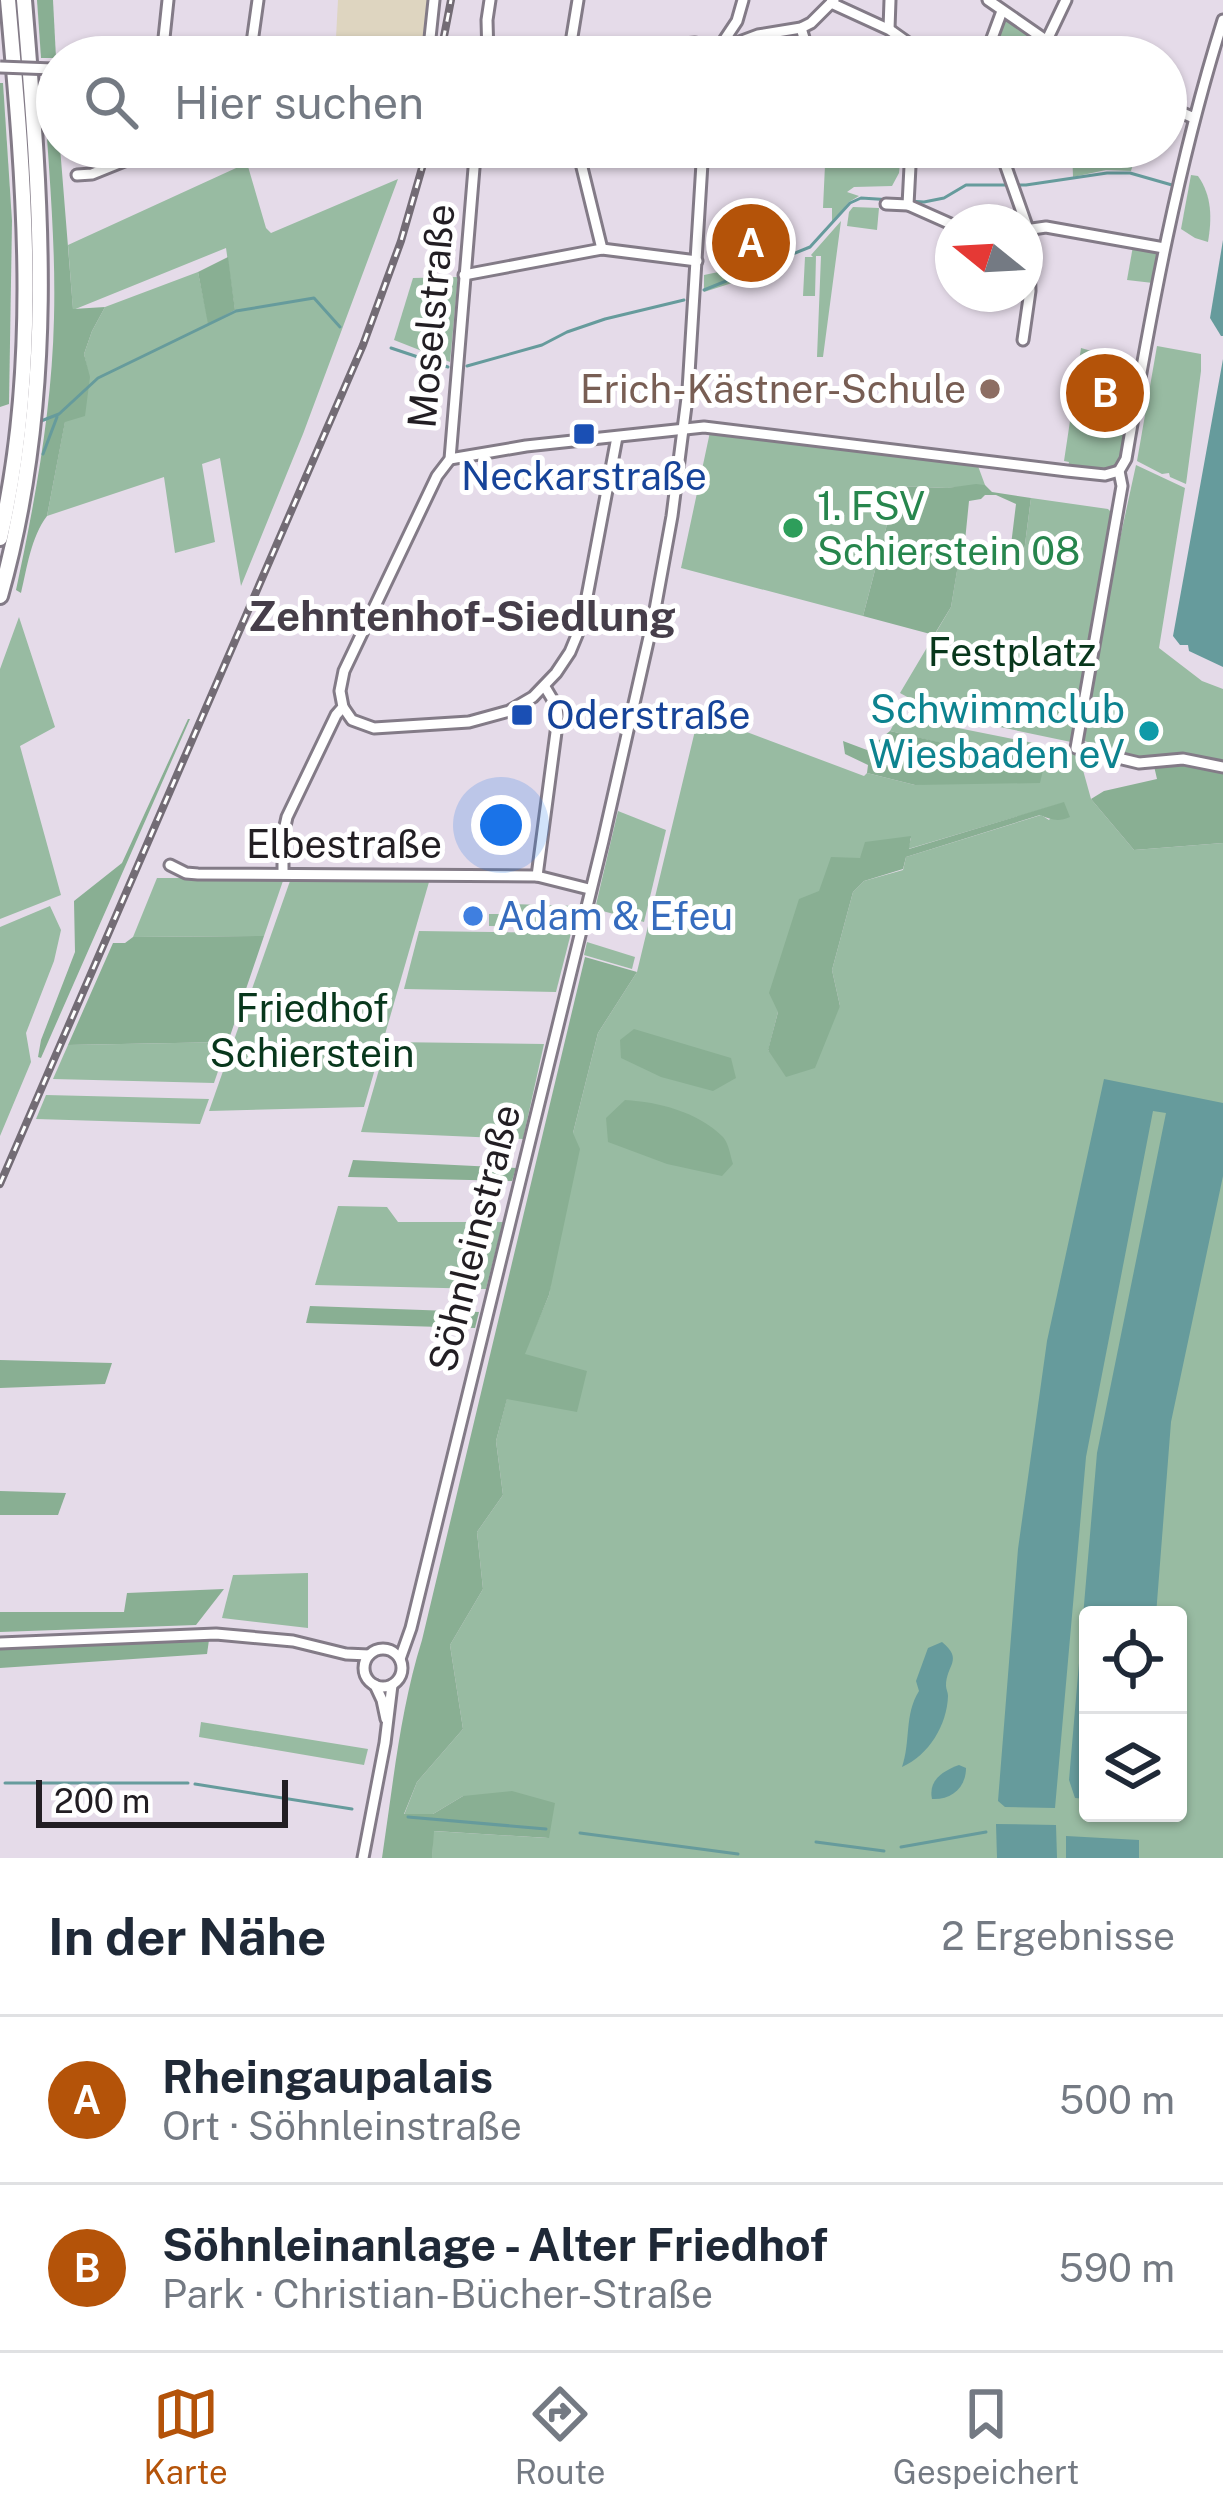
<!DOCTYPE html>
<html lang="de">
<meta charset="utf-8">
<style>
body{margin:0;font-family:"Public Sans",sans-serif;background:#f6f6f7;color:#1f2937}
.controls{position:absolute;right:36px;bottom:36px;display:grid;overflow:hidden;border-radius:12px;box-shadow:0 3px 9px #0004}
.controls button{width:108px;height:108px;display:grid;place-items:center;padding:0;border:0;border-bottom:3px solid #e0e1e3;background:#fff;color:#1f2937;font:60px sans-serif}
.compass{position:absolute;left:935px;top:204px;width:108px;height:108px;border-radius:50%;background:#fff;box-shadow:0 3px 9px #0004;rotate:288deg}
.scale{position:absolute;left:36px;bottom:30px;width:252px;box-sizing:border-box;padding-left:12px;border:6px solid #221e23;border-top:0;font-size:33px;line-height:42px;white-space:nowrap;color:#221e23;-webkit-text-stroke:9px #fff;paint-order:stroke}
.you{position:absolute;left:501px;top:825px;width:42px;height:42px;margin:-30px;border:9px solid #fff;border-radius:50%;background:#1a73e8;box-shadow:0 0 0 18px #1a73e833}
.badge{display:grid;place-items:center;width:78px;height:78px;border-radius:50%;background:#b45309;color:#fff;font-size:39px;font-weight:700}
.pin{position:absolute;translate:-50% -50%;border:6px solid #fff;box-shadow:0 3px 12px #0006}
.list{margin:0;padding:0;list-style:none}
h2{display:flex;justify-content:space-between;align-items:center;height:156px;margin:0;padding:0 48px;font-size:51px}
h2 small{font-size:39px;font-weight:400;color:#747a83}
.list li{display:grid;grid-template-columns:78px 1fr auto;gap:36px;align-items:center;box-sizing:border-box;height:168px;padding:0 48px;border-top:3px solid #e0e1e3}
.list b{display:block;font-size:45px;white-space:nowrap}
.list p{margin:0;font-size:39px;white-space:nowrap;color:#747a83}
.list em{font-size:39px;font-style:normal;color:#747a83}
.icon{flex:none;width:66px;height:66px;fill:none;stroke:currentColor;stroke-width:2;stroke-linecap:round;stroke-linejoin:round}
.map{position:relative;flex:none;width:1223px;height:1858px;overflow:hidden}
.search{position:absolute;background:#fff;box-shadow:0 3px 9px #0004;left:36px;right:36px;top:36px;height:132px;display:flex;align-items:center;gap:30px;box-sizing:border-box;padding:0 42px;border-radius:66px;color:#747a83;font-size:45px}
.sheet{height:492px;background:#fff}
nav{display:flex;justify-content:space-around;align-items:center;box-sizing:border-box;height:168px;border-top:3px solid #e0e1e3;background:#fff;font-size:33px;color:#747a83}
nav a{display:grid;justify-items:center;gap:6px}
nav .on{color:#b45309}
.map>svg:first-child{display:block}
.industrial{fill:#ded5c0}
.green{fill:#98bba2;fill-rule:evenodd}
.forest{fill:#89af93;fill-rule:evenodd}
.water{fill:#669b9c}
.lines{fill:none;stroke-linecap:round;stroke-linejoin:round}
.stream{stroke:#669b9c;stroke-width:3}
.minor-casing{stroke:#837b87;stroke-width:15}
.highway-casing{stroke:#837b87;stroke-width:20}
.minor{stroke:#fff;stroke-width:9}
.highway{stroke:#fff;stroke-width:14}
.rail-casing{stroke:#736c75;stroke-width:8}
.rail{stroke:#fff;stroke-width:3;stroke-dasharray:9;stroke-linecap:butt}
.minor-bridge-casing{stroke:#837b87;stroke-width:15;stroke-linecap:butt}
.minor-bridge{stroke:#fff;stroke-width:9}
.education-dot{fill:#8d6e63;stroke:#fff;stroke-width:4.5}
.transit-dot{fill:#1a4fb4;stroke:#fff;stroke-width:4.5}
.leisure-dot{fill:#2e9e5b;stroke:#fff;stroke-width:4.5}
.culture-dot{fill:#0f9aa8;stroke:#fff;stroke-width:4.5}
.shop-dot{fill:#3f7fe0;stroke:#fff;stroke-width:4.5}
.labels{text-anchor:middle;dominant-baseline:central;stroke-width:10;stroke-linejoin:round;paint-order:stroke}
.street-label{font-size:39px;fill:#221e23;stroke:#fff}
.education-label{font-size:39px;fill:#785e54;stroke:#fff;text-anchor:end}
.transit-label{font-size:39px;fill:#164399;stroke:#fff}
.leisure-label{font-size:39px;fill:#27864d;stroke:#fff;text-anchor:start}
.park-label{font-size:39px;fill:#08371c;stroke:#fff}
.culture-label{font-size:39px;fill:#0d838f;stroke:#fff;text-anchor:end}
.shop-label{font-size:39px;fill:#366cbe;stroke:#fff;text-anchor:start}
.neighbourhood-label{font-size:42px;font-weight:bold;fill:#463e4a;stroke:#fff}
</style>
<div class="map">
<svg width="1223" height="1858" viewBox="0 0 1223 1858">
<rect width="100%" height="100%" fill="#e5dbe9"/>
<!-- industrial -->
<polygon class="industrial" points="338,0 431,0 422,57 335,57"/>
<!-- green -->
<g class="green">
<polygon points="1005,19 1041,44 1033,57 988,57 1002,20"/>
<polygon points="711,147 883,147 882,162 900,163 899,173 892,186 854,187 847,192 859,196 849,202 832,222 832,208 823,208 825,165 726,161 710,152"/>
<polygon points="1072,147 1138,147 1131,171 1106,170 1073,177"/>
<polygon points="247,163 266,228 271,233 398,179 303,434 241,586 220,458 202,464 215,542 175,553 164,477 47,516 65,421 89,377 84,354 92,331 105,307 198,272 209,325 235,311 226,248 73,310 68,245"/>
<path d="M1191,175L1198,176C1212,196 1212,218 1208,242L1195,238L1181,229Z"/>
<polygon points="853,207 879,208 877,230 847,226 849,212"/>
<polygon points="841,221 823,357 817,357 821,256 816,256 815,296 803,296 805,257 813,257 811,255"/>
<polygon points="1133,246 1159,249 1153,283 1127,280"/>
<polygon points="757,264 757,275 704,292 704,275"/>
<polygon points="458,277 450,362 394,340 413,278"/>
<polygon points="1157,346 1201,354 1201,371 1186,484 1170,477 1169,473 1162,474 1137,461"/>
<path d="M1081,348L1140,365C1136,386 1130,466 1107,470C1096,473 1080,468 1068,467L1069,462L1064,461Z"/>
<polygon points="710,432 978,466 985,485 947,488 897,486 863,616 681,568"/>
<polygon points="1136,465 1185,488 1159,648 1202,681 1223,689 1223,762 1188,756 1137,757 1081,740 1106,603"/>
<polygon points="1031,498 1108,509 1112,513 1071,742 938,714 900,693 951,607 960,552 1012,556 1024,552"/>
<polygon points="19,617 55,727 20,746 61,895 0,919 0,669"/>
<path d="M699,714L864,776L867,773L915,785L1044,767L890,731L898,716L1078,752L1091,799L1134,850L1223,843V1858H432L433,1831L548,1838L463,1796L433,1814L404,1815L417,1782L463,1729L450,1645L483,1589L477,1532L503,1495L496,1441L507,1398L577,1411L524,1354L549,1295L573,1133L598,1033L637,972ZM1063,803L1049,820L1041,815L906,857L903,870L864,881L853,892L832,970L840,1006L768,1051L778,1012L860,858L911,838L908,849ZM1088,1615H1178V1813H1088Z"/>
<polygon points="618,811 666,830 644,922 595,909"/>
<polygon points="295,877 426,878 429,882 364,1107 209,1111 290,881"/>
<polygon points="157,878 284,878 264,936 133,937"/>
<polygon points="511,904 577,906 574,927 489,926 489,914 511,914"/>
<polygon points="50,906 61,930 54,961 26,1033 31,1062 0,1136 0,927"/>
<polygon points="419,931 571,933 556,992 404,989"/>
<polygon points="587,942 635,957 632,969 584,955"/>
<polygon points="228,1042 214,1083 53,1079 68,1045"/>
<polygon points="387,1042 544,1044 523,1139 361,1132"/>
<polygon points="46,1095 209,1099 200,1124 36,1119"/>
<polygon points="338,1206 387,1207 398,1222 503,1222 486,1289 315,1285"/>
<polygon points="308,1573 308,1628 222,1618 233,1575"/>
<polygon points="201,1722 368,1749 364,1765 199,1737"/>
</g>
<!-- forest -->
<g class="forest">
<polygon points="37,0 53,0 56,58 41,58"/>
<path d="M43,80L55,81L57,147H60L73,309L105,307L92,331L84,354L90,377L85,416L65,422L47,516C31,537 27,568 21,593L16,590C35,501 52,410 54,318C56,239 48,159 43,80Z"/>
<polygon points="0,83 3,83 12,221 9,404 0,407"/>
<polygon points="228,257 235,310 208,324 198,272"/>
<path d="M976,484L985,485L992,492L1031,498L1024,552L1012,556L960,553L951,607L934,635L863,616L897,486L947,488ZM985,495H996L1016,504L1011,545L965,541L969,501L981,499Z"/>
<polygon points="188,719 190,719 41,1058 38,1057 41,1040 75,952 74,901 122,863"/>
<polygon points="890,731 1044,766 1040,783 915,785 867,773 868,765 845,754 843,741 867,750"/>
<polygon points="1187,763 1223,770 1223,843 1134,850 1091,799 1104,791 1157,779 1154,766"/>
<path d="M1064,802L1070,817C1059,822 1051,820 1040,815L906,857L903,869L864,881L853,892L832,970L840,1006L815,1068L786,1077L768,1050L778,1012L769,993L799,899L819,891L831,857L860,858L865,842L911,836L909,849Z"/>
<polygon points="264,936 228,1042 68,1045 113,943 125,943 133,937"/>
<path d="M585,957L637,972L598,1033L573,1133L580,1149L549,1295L525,1354L587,1371L577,1412L507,1399L496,1441L503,1495L477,1532L483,1589L450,1645L463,1729L417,1782L404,1814H433L463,1796L512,1791L555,1803L549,1838L434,1831L432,1858H382C393,1785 400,1710 422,1640Z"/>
<polygon points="634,1029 731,1058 736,1078 713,1091 661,1077 621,1058 620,1040"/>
<path d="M625,1100C659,1102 698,1112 723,1137C729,1144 730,1155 733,1164L722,1176L667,1164L608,1142L606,1118Z"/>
<polygon points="353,1160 516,1168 512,1181 348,1177"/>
<polygon points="310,1306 479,1312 475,1328 306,1323"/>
<polygon points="0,1360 112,1363 105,1384 0,1388"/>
<polygon points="0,1491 66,1493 58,1515 0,1515"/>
<polygon points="224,1589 196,1625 0,1632 0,1612 124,1612 127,1593"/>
<polygon points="209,1640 207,1654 0,1668 0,1648"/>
</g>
<!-- water -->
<g class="water">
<polygon points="1223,240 1223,336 1221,336 1210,318"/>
<polygon points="1223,359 1223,667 1189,651 1188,645 1180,645 1173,636"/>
<polygon points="1104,1079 1223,1103 1223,1176 1171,1422 1156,1615 1088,1615 1088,1799 1075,1798 1069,1780 1097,1453 1166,1113 1153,1111 1086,1457 1055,1808 1005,1807 998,1801 1018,1549 1047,1341"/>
<path d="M942,1642C964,1660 946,1665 946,1686C946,1689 948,1692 948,1696C947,1725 929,1755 902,1767C911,1741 904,1715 919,1691L916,1681L928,1648Z"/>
<path d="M959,1765L966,1768C966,1788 951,1800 932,1799C928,1780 943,1771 959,1765Z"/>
<polygon points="996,1824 1056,1825 1057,1858 997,1858"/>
<polygon points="1066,1836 1139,1840 1139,1858 1066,1858"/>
</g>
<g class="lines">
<!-- stream -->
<g class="stream">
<polyline points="704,290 810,247 850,203 861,198 924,202 944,198 966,185 1026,185 1107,173 1130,173 1172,185"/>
<polyline points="391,348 448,367"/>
<polyline points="467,366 542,345 567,332 605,319 684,300"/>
<polyline points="41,421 59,414 98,378 236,311 314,298 340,327"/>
<polyline points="43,454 57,417"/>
<polyline points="5,1783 188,1783"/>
<polyline points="195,1784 352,1809"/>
<polyline points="408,1817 546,1829"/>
<polyline points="580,1833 738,1854"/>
<polyline points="816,1842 884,1851"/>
<polyline points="901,1847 986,1832"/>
</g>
<!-- minor casing -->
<g class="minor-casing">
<g id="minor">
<polyline points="988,0 1070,57"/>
<polyline points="831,3 890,30 928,57"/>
<path d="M1223,20C1178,163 1151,311 1126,459L1119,471L1122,486L1076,748L1139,763L1183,759L1223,767"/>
<polyline points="889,29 890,0"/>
<polyline points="1046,42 1066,0"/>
<polyline points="718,50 758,35 801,28 811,23 834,0"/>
<polyline points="569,55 578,0"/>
<polyline points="162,57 168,0"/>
<polyline points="250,57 258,0"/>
<polyline points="428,57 434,0"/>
<polyline points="488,57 487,20 490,0"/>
<polyline points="536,57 695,43 718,50"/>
<polyline points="713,57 737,21 743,0"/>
<polyline points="799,57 804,38 801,28"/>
<polyline points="985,57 1002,11"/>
<polyline points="1166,106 1194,118"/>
<polyline points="577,147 602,249"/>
<polyline points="999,147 1028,229 1030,291 1023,340"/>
<polyline points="77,175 92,174 159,147"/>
<polyline points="886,204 908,205 953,225"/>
<polyline points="908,205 911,147"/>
<polyline points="1025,230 1046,227 1164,248"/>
<polyline points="464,275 602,249 697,261"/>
<polyline points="450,459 526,446 704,427 1067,471 1105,475 1119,471"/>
<polyline points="343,707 352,720 374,728 469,722 509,711 533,697 556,673 570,652 582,623 617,437"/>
<polyline points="170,865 186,873 198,874 537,876 589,889"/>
<polyline points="283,873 283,835 287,817 336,715 343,707 340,691 344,671 437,476 450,459 475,156 509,147"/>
<polyline points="537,876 558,717 557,707 545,687"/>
<polyline points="0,1643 216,1634 293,1641 346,1654 369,1655"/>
<circle cx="383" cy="1668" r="19"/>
<polyline points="400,1659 411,1628 603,841 654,615 672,516 688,390 703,147"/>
<polyline points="375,1685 382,1700 386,1719"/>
<polyline points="363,1858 385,1743 392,1685"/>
</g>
</g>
<!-- highway casing -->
<g class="highway-casing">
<g id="highway">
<path d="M0,538C41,360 24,179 8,0"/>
<path d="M0,596C57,395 41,205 24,0"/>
</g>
</g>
<!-- minor -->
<use href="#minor" class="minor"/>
<!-- highway -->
<use href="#highway" class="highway"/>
<!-- rail casing -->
<g class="rail-casing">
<g id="rail">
<polyline points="440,57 451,0"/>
<polyline points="0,1184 363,345 401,241 428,147"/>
</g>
</g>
<!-- rail -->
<use href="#rail" class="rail"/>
<!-- minor-bridge casing -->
<g class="minor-bridge-casing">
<polyline id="minor-bridge" points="0,67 53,69"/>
</g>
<!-- minor-bridge -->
<use href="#minor-bridge" class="minor-bridge"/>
</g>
<!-- markers -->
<circle class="education-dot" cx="990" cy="389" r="12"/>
<g class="transit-dot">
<rect x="572" y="422" width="24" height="24" rx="6"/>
<rect x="510" y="703" width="24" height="24" rx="6"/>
</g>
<circle class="leisure-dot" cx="793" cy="528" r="12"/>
<circle class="culture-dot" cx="1149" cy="731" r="12"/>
<circle class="shop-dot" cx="473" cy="916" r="12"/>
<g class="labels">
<!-- street labels -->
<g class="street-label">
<text transform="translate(431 316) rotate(-85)">Moselstraße</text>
<text x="344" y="844">Elbestraße</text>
<text transform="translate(474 1238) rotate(-76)">Söhnleinstraße</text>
</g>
<!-- education labels -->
<g class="education-label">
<text x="966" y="389">Erich-Kästner-Schule</text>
</g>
<!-- transit labels -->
<g class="transit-label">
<text x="584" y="476">Neckarstraße</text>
<text x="546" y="715" text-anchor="start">Oderstraße</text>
</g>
<!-- leisure labels -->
<g class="leisure-label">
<text x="817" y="506">1. FSV<tspan x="817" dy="45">Schierstein 08</tspan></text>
</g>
<!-- park labels -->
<g class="park-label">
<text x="1012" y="652">Festplatz</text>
<text x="312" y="1008">Friedhof<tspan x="312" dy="45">Schierstein</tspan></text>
</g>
<!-- culture labels -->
<g class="culture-label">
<text x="1125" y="709">Schwimmclub<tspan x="1125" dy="45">Wiesbaden eV</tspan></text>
</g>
<!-- shop labels -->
<g class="shop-label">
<text x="497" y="916">Adam &amp; Efeu</text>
</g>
<!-- neighbourhood labels -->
<g class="neighbourhood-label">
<text x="462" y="615">Zehntenhof-Siedlung</text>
</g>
</g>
</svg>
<div class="controls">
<button><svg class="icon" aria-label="locate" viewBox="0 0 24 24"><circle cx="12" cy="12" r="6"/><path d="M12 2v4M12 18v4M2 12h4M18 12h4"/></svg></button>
<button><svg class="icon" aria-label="layers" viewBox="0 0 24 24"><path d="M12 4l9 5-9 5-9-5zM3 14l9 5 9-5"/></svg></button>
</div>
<svg class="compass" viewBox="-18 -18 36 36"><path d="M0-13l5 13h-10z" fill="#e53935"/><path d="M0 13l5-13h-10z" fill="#747a83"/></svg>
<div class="scale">200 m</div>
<div class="you"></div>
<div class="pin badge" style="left:751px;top:243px">A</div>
<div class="pin badge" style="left:1105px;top:393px">B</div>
<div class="search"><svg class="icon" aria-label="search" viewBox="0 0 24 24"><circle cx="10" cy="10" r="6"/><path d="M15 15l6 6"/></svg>Hier suchen</div>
</div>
<section class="sheet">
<h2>In der Nähe<small>2 Ergebnisse</small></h2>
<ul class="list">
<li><span class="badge">A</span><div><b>Rheingaupalais</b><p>Ort · Söhnleinstraße</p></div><em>500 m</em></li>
<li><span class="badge">B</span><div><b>Söhnleinanlage - Alter Friedhof</b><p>Park · Christian-Bücher-Straße</p></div><em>590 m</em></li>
</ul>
</section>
<nav>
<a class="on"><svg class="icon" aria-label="map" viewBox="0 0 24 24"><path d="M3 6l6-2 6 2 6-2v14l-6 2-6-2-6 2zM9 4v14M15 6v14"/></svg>Karte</a>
<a><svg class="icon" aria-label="directions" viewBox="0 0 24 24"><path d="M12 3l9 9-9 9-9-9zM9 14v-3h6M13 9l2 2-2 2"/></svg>Route</a>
<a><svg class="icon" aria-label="saved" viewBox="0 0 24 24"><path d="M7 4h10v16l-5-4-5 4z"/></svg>Gespeichert</a>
</nav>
